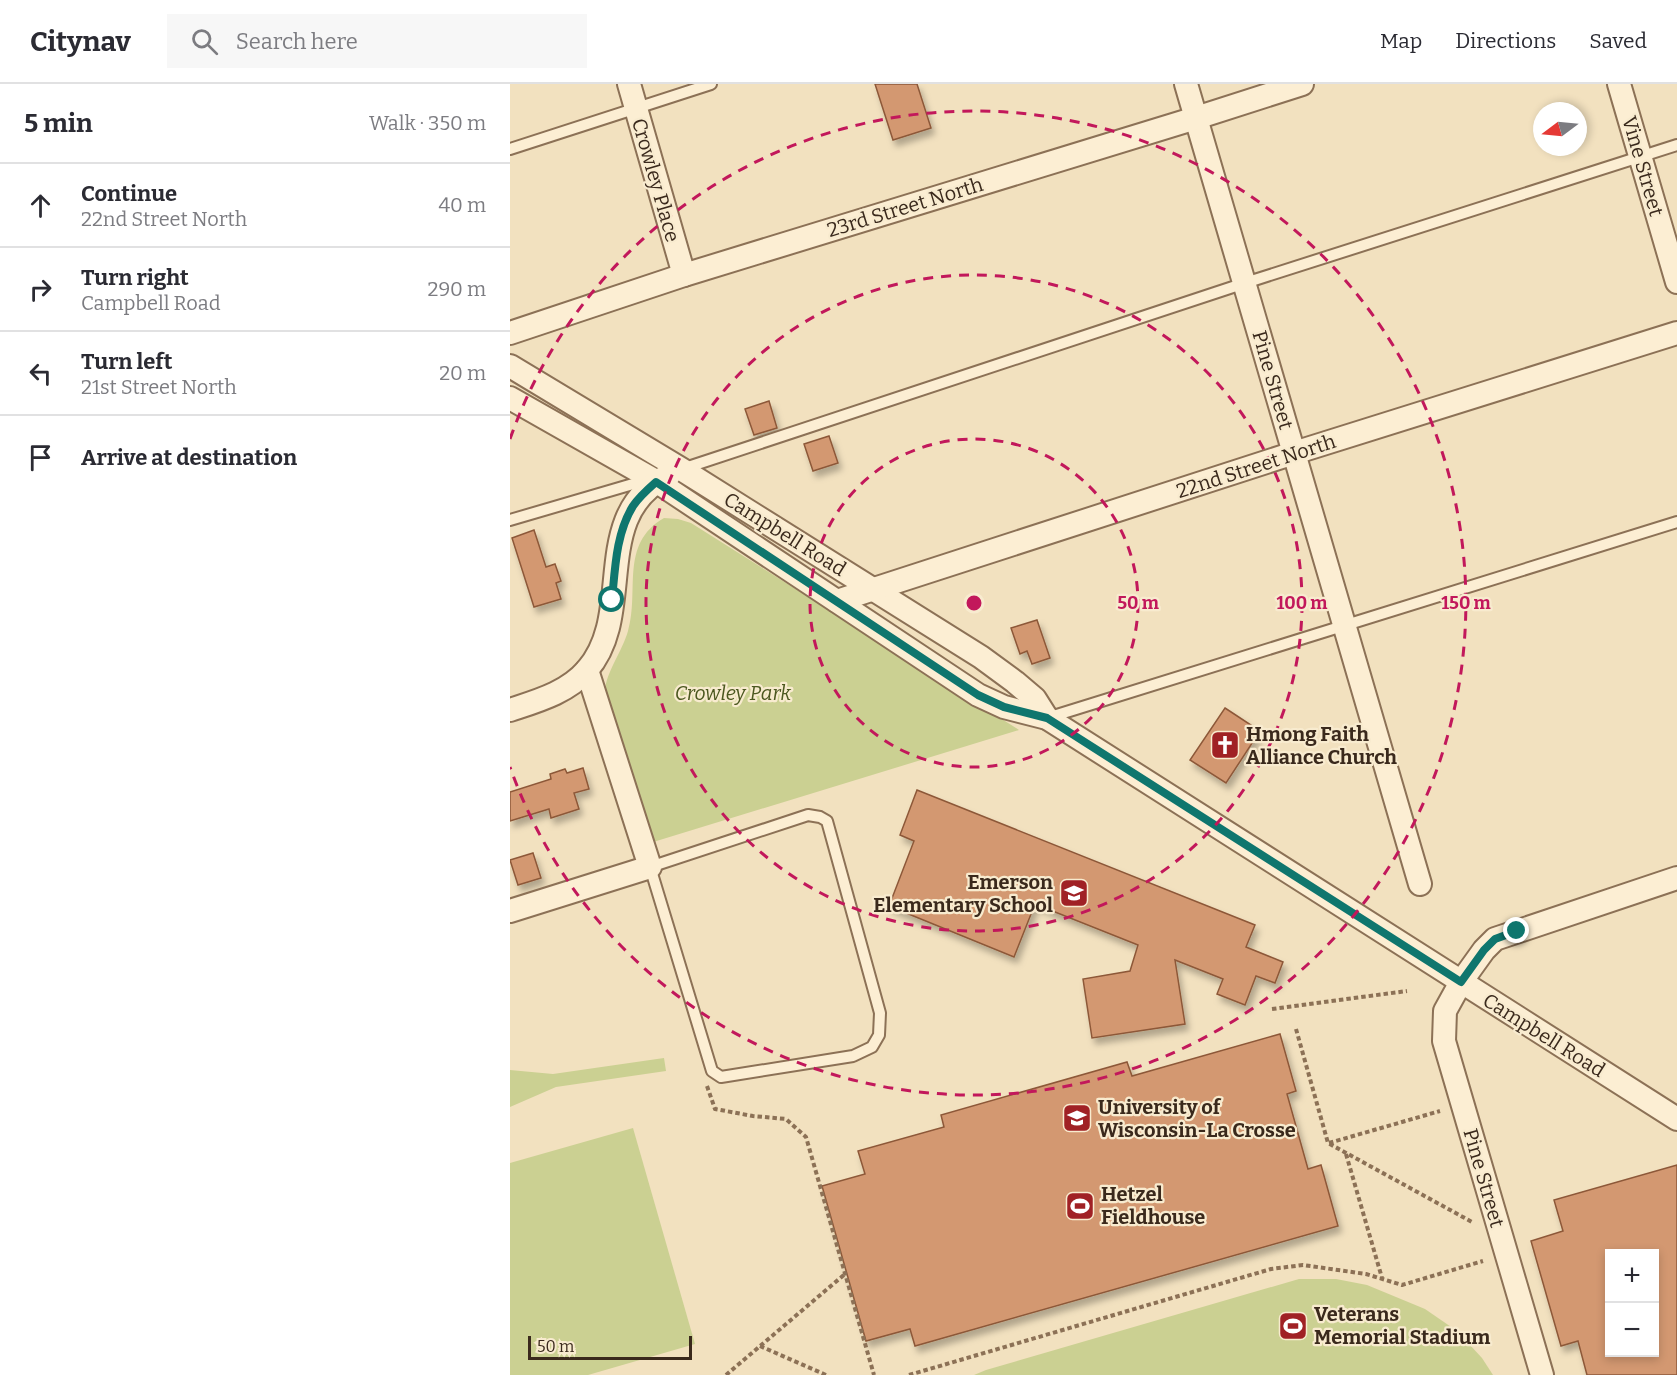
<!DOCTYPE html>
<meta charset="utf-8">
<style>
body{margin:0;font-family:Bitter,serif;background:#f7f7f7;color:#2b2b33}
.controls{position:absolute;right:18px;bottom:18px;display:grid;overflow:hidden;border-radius:0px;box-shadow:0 3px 9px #0003}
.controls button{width:54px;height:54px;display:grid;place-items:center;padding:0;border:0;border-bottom:2px solid #e1e1e2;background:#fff;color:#2b2b33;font:30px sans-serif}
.compass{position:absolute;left:1023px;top:18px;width:54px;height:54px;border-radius:50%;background:#fff;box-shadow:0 3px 9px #0003;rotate:254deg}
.scale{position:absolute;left:18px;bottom:15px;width:164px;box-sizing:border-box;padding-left:6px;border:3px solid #3a291c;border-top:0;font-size:16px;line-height:21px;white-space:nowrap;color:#3a291c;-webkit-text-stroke:4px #f8ebcf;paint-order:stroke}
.stop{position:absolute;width:18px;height:18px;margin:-14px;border:4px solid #0f766e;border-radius:50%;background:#fff}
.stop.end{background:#0f766e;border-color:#fff;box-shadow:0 2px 6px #0008}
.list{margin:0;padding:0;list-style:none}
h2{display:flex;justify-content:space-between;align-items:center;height:78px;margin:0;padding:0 24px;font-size:26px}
h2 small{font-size:20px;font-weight:400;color:#7c7c81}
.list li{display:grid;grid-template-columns:39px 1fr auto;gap:18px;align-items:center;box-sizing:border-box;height:84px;padding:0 24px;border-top:2px solid #e1e1e2}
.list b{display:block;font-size:22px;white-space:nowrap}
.list p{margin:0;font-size:20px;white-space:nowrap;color:#7c7c81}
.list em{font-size:20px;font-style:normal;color:#7c7c81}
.icon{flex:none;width:33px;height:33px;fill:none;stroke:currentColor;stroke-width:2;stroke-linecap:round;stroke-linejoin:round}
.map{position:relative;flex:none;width:1167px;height:1291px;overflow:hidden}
header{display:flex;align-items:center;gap:36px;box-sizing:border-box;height:84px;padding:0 30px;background:#fff;border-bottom:2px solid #e1e1e2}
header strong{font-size:28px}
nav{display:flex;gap:33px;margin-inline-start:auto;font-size:21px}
.search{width:420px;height:54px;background:#f7f7f7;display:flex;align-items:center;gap:15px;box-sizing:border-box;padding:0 21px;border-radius:0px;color:#7c7c81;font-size:22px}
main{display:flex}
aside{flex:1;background:#fff}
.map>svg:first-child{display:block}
.green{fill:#cbd092}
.building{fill:#d39871;stroke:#8d5839;stroke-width:1.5;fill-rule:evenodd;filter:url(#shadow)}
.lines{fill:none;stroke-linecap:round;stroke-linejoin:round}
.service-casing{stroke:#8c7156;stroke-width:14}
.minor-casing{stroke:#8c7156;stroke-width:26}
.path{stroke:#8c7156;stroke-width:4;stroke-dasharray:4.5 3;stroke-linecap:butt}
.service{stroke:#fceed3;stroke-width:10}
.minor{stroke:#fceed3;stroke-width:22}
.route{stroke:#0f766e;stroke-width:8}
.ring{fill:none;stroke:#c2185b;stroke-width:3;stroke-dasharray:10 8}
.labels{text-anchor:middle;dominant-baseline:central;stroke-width:4.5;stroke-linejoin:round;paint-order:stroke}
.street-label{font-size:20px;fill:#3a291c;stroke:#f8ebcf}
.park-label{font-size:20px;font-style:italic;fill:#4c5820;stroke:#f8ebcf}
.poi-label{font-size:20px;font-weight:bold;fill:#3a291c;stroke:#f8ebcf;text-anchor:start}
.centre{fill:#c2185b;stroke:#f8ebcf;stroke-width:3}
.ring-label{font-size:18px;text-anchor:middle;font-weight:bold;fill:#c2185b;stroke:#f8ebcf;stroke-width:4.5;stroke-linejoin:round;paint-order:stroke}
</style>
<header>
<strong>Citynav</strong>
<div class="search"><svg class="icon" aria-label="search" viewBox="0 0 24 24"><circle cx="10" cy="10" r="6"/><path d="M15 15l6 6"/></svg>Search here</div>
<nav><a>Map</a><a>Directions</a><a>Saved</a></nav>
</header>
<main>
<aside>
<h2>5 min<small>Walk · 350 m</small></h2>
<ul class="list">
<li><svg class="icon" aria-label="ahead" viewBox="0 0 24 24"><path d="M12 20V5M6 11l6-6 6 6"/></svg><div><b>Continue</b><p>22nd Street North</p></div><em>40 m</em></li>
<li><svg class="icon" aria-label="right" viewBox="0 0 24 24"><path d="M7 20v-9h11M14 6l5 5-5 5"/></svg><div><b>Turn right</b><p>Campbell Road</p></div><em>290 m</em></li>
<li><svg class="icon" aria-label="left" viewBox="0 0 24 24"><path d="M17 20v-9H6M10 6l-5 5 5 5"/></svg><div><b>Turn left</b><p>21st Street North</p></div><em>20 m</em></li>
<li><svg class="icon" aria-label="arrive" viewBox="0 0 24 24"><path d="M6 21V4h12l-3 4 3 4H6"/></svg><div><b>Arrive at destination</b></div></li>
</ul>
</aside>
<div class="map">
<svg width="1167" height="1291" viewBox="0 0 1167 1291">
<defs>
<filter id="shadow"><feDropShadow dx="3.5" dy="6" stdDeviation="3" flood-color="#0004"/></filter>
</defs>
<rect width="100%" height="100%" fill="#f2e1bf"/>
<!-- green -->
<g class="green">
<path d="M154,434L168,435L181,439L509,646L140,759L95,607C96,588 112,568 118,547C130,507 109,460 154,434Z"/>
<polygon points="154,974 156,987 46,1003 0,1023 0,986 43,990"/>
<polygon points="123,1044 185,1260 78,1291 0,1291 0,1079"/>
<polygon points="789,1195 826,1195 857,1201 915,1225 947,1247 972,1274 983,1291 464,1291 476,1286"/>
</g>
<!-- building -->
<g class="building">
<polygon points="365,0 407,0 421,44 383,56"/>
<polygon points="259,317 267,344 244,351 235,325"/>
<polygon points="319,352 328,379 303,387 294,360"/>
<polygon points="24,446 36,483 45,480 51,497 46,499 51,515 24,523 2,454"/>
<polygon points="527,536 540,574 522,580 517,567 510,570 501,544"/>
<polygon points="715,624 750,647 716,699 680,676"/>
<polygon points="73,684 79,705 64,709 69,725 41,734 39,725 0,737 0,708 41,695 40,690 55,685 57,689"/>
<polygon points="407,706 745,841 736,863 773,878 765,899 746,892 735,921 707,910 713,895 665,876 675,940 582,954 573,895 620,887 628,861 525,820 504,873 379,822 404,757 390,751"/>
<polygon points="23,769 31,794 8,801 0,776"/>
<polygon points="770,950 786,1007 777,1010 798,1085 811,1081 828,1142 405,1262 400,1245 356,1257 312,1102 355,1090 348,1067 434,1043 431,1031 617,978 622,992"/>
<path d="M1167,1081V1291H1077L1068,1257L1051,1262L1021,1157L1053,1147L1044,1116ZM1100,1170H1144V1269H1100Z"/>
</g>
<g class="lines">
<!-- service casing -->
<g class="service-casing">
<g id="service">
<polyline points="0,65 201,0"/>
<polyline points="172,385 735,199 1167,61"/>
<polyline points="0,436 140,395"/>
<polyline points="537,634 1167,438"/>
<polygon points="298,731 310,733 317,737 370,929 369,951 362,963 343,972 211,993 202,987 140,783"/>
</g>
</g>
<!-- minor casing -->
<g class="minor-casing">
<g id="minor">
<polyline points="119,0 174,191"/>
<polyline points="676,0 910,800"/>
<polyline points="1109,0 1167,198"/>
<polyline points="0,249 174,191 686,34 792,0"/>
<polyline points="0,282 171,385 471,573 505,598 525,615 537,634"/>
<polyline points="0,314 146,397 468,611 494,623 537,634 1167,1035"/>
<polyline points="327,517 784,369 1167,249"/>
<path d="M0,626C27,617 57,609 77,586C127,529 78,430 159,391"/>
<polyline points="0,827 140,783 77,586"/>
<polyline points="1032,1291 934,957 935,927 951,898 974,866 985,855 1167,794"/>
</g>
</g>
<!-- path -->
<g class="path">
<polyline points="762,925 897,907"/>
<polyline points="786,945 818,1059 962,1138"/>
<polyline points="197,1002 205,1025 243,1032 276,1035 296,1053 364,1291"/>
<polyline points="819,1059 930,1027"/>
<polyline points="836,1070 872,1194"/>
<polyline points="250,1262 316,1291"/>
<polyline points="216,1291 335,1190"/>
<polyline points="399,1291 761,1185 793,1181 856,1190 892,1201 973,1177"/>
</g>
<!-- service -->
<use href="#service" class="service"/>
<!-- minor -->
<use href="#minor" class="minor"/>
</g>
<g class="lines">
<!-- route -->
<path class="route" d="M102,516C105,485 106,449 123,422C129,413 138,405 146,398L468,611L494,623L537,634L951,898L974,866L985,855L1007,847"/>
</g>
<!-- distance rings -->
<g class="ring">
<circle cx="464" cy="519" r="164"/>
<circle cx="464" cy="519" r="328"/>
<path d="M0 355A492 492 0 1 1 0 683"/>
</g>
<!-- icons -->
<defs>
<g id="church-square" transform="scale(1.5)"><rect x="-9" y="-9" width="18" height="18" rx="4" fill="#a02125" stroke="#f8ebcf"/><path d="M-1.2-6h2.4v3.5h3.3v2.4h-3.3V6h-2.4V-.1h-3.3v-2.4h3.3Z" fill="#fff"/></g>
<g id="school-square" transform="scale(1.5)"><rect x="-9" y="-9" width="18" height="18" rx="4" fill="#a02125" stroke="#f8ebcf"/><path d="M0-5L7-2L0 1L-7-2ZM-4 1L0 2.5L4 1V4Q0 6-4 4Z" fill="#fff"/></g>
<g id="university-square" transform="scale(1.5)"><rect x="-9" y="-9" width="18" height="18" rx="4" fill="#a02125" stroke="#f8ebcf"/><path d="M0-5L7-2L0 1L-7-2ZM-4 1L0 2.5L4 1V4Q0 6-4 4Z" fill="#fff"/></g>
<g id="stadium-square" transform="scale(1.5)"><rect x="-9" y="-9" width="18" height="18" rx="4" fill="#a02125" stroke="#f8ebcf"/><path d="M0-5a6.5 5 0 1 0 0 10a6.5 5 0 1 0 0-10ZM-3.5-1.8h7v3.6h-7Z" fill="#fff"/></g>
</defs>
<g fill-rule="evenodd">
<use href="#church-square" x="715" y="661"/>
<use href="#school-square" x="564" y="809"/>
<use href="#university-square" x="567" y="1034"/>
<use href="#stadium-square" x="570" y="1122"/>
<use href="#stadium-square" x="783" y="1242"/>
</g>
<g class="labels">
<!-- street labels -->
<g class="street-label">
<text transform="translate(1133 82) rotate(74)">Vine Street</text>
<text transform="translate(146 96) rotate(74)">Crowley Place</text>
<text transform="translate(395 123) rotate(-17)">23rd Street North</text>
<text transform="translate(763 296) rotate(74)">Pine Street</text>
<text transform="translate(746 382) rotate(-18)">22nd Street North</text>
<text transform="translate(275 450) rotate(32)">Campbell Road</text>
<text transform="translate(1034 951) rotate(32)">Campbell Road</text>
<text transform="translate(974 1094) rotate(74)">Pine Street</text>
</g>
<!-- park labels -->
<g class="park-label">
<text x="223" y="609">Crowley Park</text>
</g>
<!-- poi labels -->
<g class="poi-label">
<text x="736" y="650">Hmong Faith<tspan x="736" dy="23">Alliance Church</tspan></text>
<text x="543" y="798" text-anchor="end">Emerson<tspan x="543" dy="23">Elementary School</tspan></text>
<text x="588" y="1023">University of<tspan x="588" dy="23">Wisconsin-La Crosse</tspan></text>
<text x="591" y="1110">Hetzel<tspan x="591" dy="23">Fieldhouse</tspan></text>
<text x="804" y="1230">Veterans<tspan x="804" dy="23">Memorial Stadium</tspan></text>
</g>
</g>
<circle cx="464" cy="519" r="9" class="centre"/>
<g class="ring-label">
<text x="628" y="525">50 m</text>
<text x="792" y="525">100 m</text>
<text x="956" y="525">150 m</text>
</g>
</svg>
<div class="controls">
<button>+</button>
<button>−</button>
</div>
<svg class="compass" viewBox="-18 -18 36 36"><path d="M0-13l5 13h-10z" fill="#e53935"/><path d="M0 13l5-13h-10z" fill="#7c7c81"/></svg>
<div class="scale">50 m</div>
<div class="stop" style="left:102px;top:516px"></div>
<div class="stop end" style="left:1007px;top:847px"></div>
</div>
</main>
